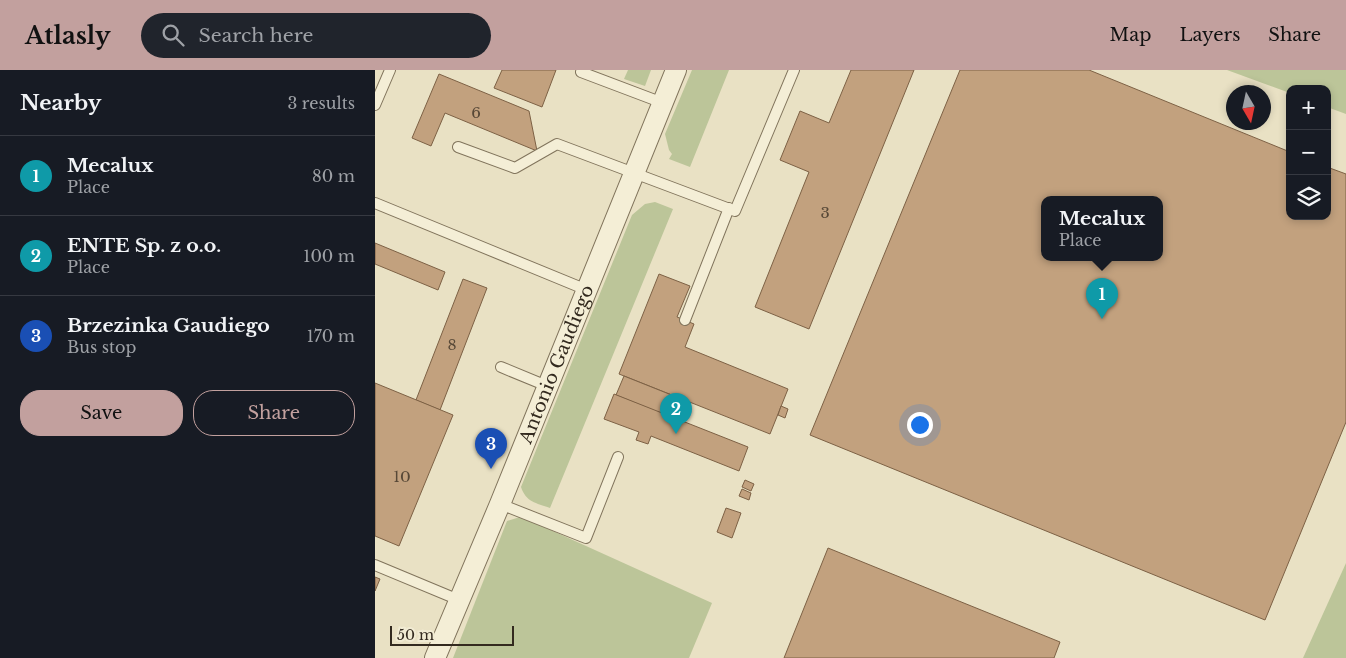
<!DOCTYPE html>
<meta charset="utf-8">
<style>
body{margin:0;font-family:"Libre Baskerville",serif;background:#20242c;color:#f1f3f6}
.controls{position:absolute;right:15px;top:15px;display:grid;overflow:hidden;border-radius:10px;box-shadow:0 2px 8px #0003}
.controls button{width:45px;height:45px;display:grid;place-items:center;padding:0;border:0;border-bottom:1px solid #363941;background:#171b24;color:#f1f3f6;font:25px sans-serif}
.compass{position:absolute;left:851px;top:15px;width:45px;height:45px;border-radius:50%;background:#171b24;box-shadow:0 2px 8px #0003;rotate:171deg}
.scale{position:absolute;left:15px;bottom:12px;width:124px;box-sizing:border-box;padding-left:5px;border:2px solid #332a1f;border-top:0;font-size:14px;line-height:18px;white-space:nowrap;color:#332a1f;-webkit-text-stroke:4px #f1ebd3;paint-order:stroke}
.you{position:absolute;left:544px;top:354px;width:18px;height:18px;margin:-12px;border:4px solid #fff;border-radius:50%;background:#1a73e8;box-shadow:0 0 0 8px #1a73e833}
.badge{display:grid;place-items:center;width:32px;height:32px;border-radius:50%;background:#c2a09e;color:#fff;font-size:16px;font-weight:700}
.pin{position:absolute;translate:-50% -41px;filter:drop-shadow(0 1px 2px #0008)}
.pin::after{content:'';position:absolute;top:26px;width:18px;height:15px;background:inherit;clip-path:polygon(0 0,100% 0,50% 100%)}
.popup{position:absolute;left:666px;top:126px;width:122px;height:65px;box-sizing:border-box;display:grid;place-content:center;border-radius:10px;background:#171b24;filter:drop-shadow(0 1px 4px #0005);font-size:16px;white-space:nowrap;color:#9ea1a6}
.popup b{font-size:19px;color:#f1f3f6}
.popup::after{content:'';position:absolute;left:50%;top:100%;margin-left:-10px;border:10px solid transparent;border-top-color:#171b24}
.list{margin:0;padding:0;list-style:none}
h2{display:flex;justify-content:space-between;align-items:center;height:65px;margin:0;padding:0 20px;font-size:21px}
h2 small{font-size:16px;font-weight:400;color:#9ea1a6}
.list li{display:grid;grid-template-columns:32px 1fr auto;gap:15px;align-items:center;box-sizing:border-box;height:80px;padding:0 20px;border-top:1px solid #363941}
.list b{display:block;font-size:19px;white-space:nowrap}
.list p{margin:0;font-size:16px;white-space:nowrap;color:#9ea1a6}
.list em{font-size:16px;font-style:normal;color:#9ea1a6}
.actions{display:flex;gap:10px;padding:15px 20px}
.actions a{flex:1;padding:11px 0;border:1px solid #c2a09e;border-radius:20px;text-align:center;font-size:18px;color:#c2a09e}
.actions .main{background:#c2a09e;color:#111}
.icon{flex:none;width:28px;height:28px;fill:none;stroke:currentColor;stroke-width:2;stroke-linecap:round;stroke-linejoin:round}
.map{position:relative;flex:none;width:971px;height:588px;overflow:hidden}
header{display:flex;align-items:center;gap:30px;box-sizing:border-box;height:70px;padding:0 25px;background:#c2a09e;color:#111}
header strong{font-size:24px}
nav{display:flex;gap:28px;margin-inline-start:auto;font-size:18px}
.search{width:350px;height:45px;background:#20242c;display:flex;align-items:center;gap:12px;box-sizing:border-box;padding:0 18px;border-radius:28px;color:#9ea1a6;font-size:19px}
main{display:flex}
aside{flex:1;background:#171b24}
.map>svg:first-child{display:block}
.green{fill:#bcc599}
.building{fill:#c2a17e;stroke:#7d6145;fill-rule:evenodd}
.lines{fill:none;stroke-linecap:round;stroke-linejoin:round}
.lane-casing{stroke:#81745c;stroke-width:12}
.street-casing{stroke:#81745c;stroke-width:22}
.lane{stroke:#f4eed6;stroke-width:10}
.street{stroke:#f4eed6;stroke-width:20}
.labels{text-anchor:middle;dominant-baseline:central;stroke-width:5;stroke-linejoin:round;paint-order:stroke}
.number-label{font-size:15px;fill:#574837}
.street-label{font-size:18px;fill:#332a1f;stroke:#f1ebd3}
</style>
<header>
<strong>Atlasly</strong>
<div class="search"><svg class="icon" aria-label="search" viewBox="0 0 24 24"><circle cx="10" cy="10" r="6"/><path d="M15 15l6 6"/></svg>Search here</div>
<nav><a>Map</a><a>Layers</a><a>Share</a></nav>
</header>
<main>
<aside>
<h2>Nearby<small>3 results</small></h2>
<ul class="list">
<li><span class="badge" style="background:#0f9aa8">1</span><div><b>Mecalux</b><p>Place</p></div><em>80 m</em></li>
<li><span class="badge" style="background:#0f9aa8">2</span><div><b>ENTE Sp. z o.o.</b><p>Place</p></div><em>100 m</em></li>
<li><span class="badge" style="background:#1a4fb4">3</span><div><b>Brzezinka Gaudiego</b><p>Bus stop</p></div><em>170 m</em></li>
</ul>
<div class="actions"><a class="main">Save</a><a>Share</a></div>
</aside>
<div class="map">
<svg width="971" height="588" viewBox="0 0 971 588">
<rect width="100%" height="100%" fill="#e9e1c4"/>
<!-- green -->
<g class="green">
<polygon points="253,0 276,0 270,16 249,9"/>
<polygon points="317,0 354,0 315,97 294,89 297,84 294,80 290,64"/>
<polygon points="852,0 971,0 971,44 952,37 952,19 915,19 915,23"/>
<path d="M280,132L298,139L175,438C161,433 151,432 146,417L257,145L270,134Z"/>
<polygon points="145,447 158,452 337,533 314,588 78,588 132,451"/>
<polygon points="971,493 971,588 928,588"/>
</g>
<!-- building -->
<g class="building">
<polygon points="127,0 181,0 167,37 119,18"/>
<polygon points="476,0 539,0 434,259 380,237 434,102 405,90 425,41 454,53"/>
<path d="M585,0H714L915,82V146H952V97L971,104V352L890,550L435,365ZM670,130H784V188H670Z"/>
<polygon points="64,4 154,41 162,81 70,43 56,76 37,68"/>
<polygon points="0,173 70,202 63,220 0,194"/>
<polygon points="284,204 315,216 302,247 319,254 310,277 413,319 395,364 244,304"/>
<polygon points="88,209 112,218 65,340 41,330"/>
<polygon points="249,306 309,330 302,350 241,325"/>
<polygon points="0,313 78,345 24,476 0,466"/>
<polygon points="239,324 373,377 364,401 276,366 273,374 261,370 264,362 229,349"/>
<polygon points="406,336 413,339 410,348 403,345"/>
<polygon points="370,410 379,414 376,421 367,417"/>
<polygon points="367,419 376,423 374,430 364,426"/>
<polygon points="351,438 366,443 357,468 342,462"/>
<polygon points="453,478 685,572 679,588 409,588"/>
<polygon points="0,507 5,509 0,521"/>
</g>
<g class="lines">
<!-- lane casing -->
<g class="lane-casing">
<g id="lane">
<polyline points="207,0 206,2 288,33"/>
<polyline points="0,35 15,0"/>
<polyline points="83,77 140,98 182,74 360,141 419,0"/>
<polyline points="0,133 212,220"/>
<polyline points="310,250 354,138"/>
<polyline points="126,297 172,316"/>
<polyline points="125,434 211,468 243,387"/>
<polyline points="0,495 84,530"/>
</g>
</g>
<!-- street casing -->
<g class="street-casing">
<g id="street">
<path id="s1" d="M60,588L125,434L301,0"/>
</g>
</g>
<!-- lane -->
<use href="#lane" class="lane"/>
<!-- street -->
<use href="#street" class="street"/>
</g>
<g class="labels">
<!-- number labels -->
<g class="number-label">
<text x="101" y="42">6</text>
<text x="450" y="142">3</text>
<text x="77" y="274">8</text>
<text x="27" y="406">10</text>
</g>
<!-- street labels -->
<g class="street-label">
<text stroke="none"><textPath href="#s1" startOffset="318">Antonio Gaudiego</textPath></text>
</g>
</g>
</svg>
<div class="controls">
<button>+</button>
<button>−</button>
<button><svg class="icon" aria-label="layers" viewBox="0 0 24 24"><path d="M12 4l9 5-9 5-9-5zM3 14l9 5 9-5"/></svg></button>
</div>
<svg class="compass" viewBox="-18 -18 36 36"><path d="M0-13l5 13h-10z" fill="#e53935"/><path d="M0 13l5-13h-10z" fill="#9ea1a6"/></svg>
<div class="scale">50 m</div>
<div class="you"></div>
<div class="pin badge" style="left:727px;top:249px;background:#0f9aa8">1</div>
<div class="popup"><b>Mecalux</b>Place</div>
<div class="pin badge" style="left:301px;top:364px;background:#0f9aa8">2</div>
<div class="pin badge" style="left:116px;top:399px;background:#1a4fb4">3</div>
</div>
</main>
